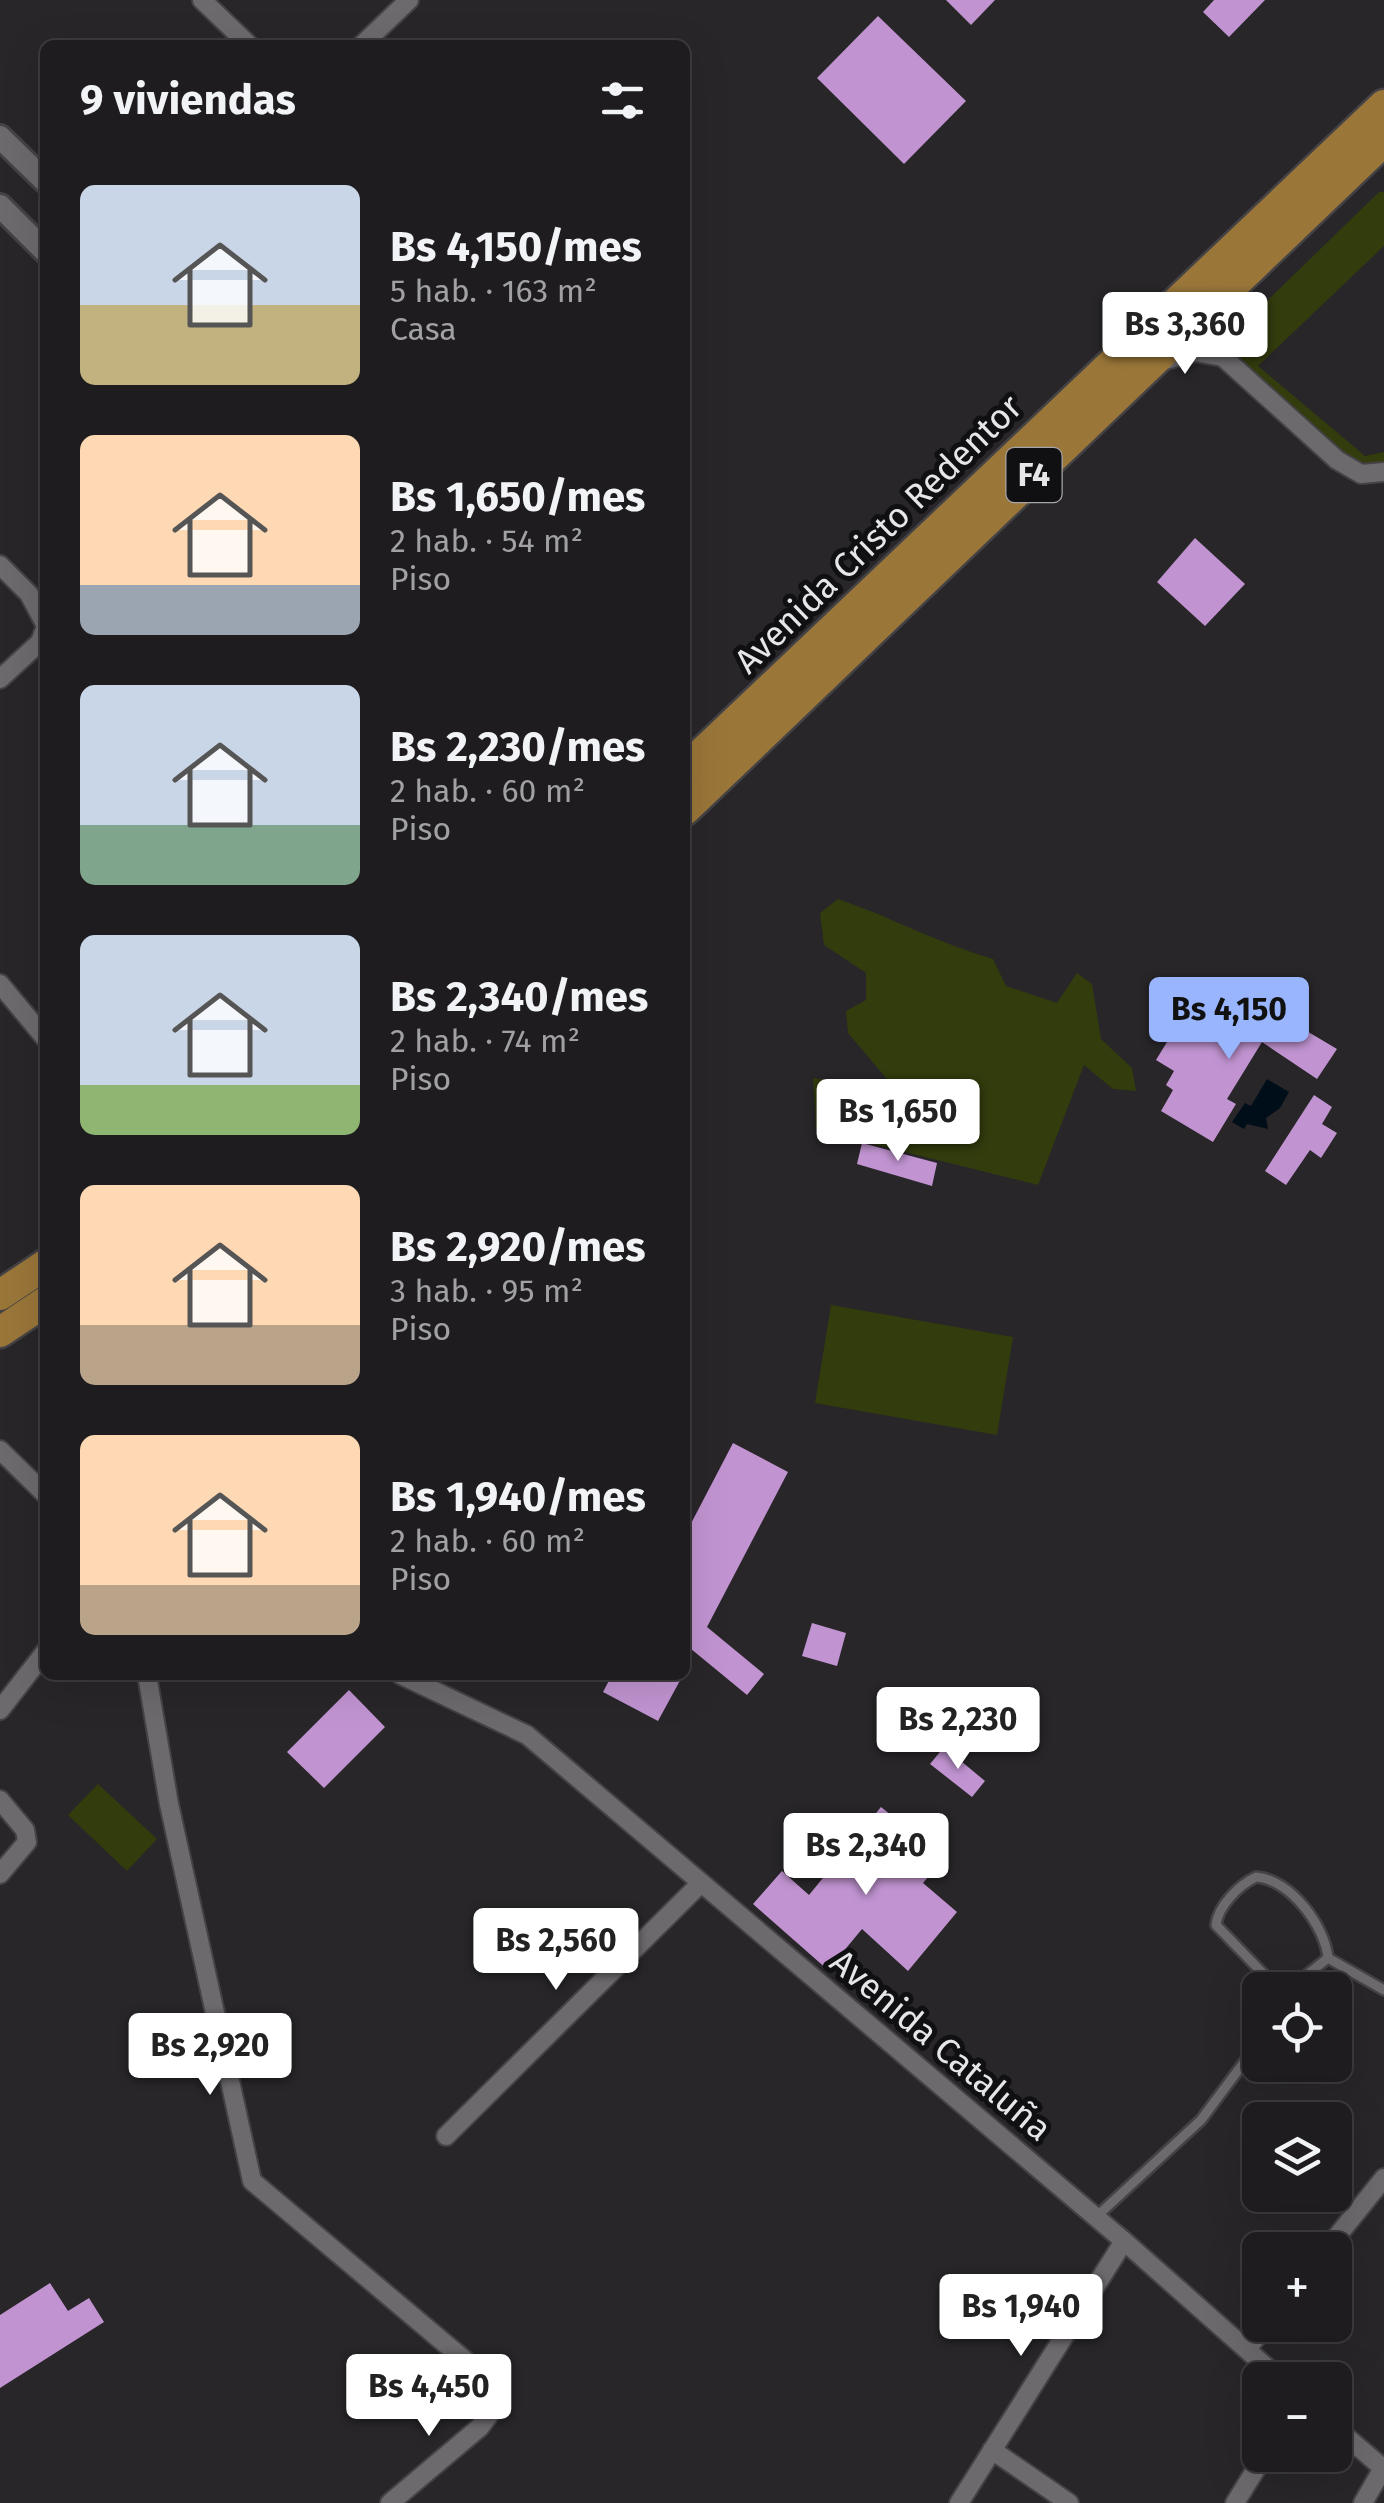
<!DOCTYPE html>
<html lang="es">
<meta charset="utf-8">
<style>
body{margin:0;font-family:"Fira Sans",sans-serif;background:#2b292c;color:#f1f3f6;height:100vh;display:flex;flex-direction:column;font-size:38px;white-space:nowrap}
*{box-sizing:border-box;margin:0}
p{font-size:32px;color:#a1a1a4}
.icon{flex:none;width:55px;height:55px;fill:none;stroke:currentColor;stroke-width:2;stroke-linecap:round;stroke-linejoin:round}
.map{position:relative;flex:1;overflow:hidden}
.sheet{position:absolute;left:40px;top:40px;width:650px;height:1640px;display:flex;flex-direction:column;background:#1e1c1f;border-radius:15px;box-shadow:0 10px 40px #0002,0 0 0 2px #3c3a3d}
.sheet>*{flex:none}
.buttons{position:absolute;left:1242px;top:1972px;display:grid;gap:20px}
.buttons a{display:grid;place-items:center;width:110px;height:110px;border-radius:15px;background:#1e1c1f;box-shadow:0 10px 40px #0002,0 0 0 2px #3c3a3d;font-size:50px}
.price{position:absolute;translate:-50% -85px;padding:0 22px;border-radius:10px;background:#fff;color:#222;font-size:32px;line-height:65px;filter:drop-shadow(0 2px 5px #0008)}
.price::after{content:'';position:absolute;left:50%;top:60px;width:30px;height:22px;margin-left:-15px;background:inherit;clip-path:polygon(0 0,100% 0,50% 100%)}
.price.selected{background:#99b5fd;color:#111}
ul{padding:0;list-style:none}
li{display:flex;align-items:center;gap:30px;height:250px;padding:0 40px}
li span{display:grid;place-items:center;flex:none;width:280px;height:200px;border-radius:15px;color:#555}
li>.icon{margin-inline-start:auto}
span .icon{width:120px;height:120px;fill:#fffc;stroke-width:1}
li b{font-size:42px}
h2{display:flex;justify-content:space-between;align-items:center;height:120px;padding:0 40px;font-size:42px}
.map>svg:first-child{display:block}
.green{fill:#323c0d}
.water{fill:#000e1a}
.building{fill:#c194d1}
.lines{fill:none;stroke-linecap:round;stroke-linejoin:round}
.service-casing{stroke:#444245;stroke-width:14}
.minor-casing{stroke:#444245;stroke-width:22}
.tertiary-casing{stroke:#444245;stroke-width:28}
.trunk-casing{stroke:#444245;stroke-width:35}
.service{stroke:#6d6a6e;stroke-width:9}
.minor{stroke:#6d6a6e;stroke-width:18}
.tertiary{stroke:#6d6a6e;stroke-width:22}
.trunk{stroke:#9a7639;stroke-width:30}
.labels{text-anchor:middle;stroke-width:10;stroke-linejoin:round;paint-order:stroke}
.shield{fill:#100f11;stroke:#a6a5a7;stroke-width:2.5}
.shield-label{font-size:32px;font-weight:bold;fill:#e6e5e7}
.street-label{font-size:35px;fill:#e6e5e7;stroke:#100f11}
</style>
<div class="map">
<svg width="1384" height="2503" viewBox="0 0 1384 2503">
<rect width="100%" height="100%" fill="#282629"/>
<g class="green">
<path d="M1379,192H1384V246L1258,366L1365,456L1384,452V465C1324,465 1272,394 1232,356L1230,344L1237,330Z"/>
<path d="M838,899C891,917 940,944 993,959L1006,986L1057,1003L1077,973L1092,984L1101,1039L1132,1068L1136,1091L1113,1089L1084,1065L1038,1185L816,1130L813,1078L843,1083L862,1104L930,1130L848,1033L846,1011L866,1000V973L824,945L820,913Z"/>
<polygon points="831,1305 1013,1337 997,1435 815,1403"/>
<polygon points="98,1784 157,1839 127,1871 68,1815"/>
</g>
<polygon class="water" points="1267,1079 1289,1092 1280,1108 1266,1118 1268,1129 1247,1124 1244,1129 1232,1122 1245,1103 1251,1106"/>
<g class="building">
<polygon points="946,0 995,0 971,25"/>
<polygon points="1214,0 1265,0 1229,37 1203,12"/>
<polygon points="878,16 966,101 904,164 817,78"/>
<polygon points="1195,538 1245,584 1205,626 1157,582"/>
<polygon points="1251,998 1337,1049 1317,1079 1262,1042 1227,1099 1236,1104 1213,1142 1161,1111 1173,1090 1166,1085 1174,1071 1156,1060 1189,1006 1230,1032"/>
<polygon points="1314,1095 1332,1107 1322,1124 1337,1133 1321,1158 1310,1150 1286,1185 1265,1171"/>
<polygon points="862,1143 937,1163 932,1186 857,1164"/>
<polygon points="733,1443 788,1472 707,1627 764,1674 747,1695 685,1644 685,1535"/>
<polygon points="812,1623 846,1633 837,1666 802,1656"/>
<polygon points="612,1675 683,1675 658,1721 603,1692"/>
<polygon points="349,1690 385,1727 324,1788 287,1752"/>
<polygon points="944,1747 985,1781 972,1797 930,1764"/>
<polygon points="881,1807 944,1858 923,1883 957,1912 908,1971 862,1929 828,1970 753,1904 782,1871 809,1895"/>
<polygon points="50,2283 68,2311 89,2298 104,2322 0,2388 0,2315"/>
</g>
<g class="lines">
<g class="service-casing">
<g id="service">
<polyline points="1328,1958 1384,1990"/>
<path d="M1279,1990L1216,1925C1218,1906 1239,1885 1256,1877C1290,1879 1325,1926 1328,1958L1288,1990"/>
<polyline points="1096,2217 1201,2120 1260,2041"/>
</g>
</g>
<g class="minor-casing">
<g id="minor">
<polyline points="202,0 249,45"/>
<polyline points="362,45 409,0"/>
<polyline points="1236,293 1216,341 1223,357 1337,460 1361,474 1384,472"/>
<polyline points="1165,360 1195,352 1223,357"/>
<polyline points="0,565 29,594 45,624"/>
<polyline points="0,679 40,642 45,629"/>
<polyline points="0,984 45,1038"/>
<polyline points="0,1450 45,1494"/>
<polyline points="147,1675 169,1804 252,2181 486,2378 498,2403 480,2427 390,2503"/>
<polyline points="401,1675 527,1735 1124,2241 1281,2380"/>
<polyline points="0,1710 45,1652"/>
<polyline points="0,1800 25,1830 27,1842 0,1874"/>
<polyline points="446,2136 699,1885"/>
<polyline points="1326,2250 1384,2178"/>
<polyline points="1247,2349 1266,2325"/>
<polyline points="1335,2427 1384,2469"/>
<polyline points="992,2450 1069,2503"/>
<polyline points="959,2503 1124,2241"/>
<polyline points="1235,2503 1264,2456"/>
<polyline points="1363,2503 1383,2468"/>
</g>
</g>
<g class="tertiary-casing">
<g id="tertiary">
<polyline points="0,137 45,181"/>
<polyline points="0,206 45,251"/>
</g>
</g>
<g class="trunk-casing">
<g id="trunk">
<polyline points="685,769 1384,105"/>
<polyline points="685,810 1384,141"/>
<polyline points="0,1295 45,1265"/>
<polyline points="0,1332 45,1302"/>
</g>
</g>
<use href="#service" class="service"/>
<use href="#minor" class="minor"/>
<use href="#tertiary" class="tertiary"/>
<use href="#trunk" class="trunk"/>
</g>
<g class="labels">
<rect class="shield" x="1006.5" y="448" width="55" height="54" rx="8"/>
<g class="shield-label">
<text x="1034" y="486">F4</text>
</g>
<g class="street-label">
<text transform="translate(878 534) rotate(-44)" y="12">Avenida Cristo Redentor</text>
<text transform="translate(941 2045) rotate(40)" y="12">Avenida Cataluña</text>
</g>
</g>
</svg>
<div class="buttons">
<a><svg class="icon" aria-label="locate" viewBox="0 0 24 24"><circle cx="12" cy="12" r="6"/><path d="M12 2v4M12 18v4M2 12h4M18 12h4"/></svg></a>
<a><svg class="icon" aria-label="layers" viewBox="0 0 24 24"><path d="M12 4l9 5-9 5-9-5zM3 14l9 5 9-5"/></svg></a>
<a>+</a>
<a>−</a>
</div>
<b class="price" style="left:1185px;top:377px">Bs 3,360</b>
<b class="price selected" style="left:1229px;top:1062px">Bs 4,150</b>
<b class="price" style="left:898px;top:1164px">Bs 1,650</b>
<b class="price" style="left:958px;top:1772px">Bs 2,230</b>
<b class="price" style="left:866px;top:1898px">Bs 2,340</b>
<b class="price" style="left:556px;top:1993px">Bs 2,560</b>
<b class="price" style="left:210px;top:2098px">Bs 2,920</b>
<b class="price" style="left:1021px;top:2359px">Bs 1,940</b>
<b class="price" style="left:429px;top:2439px">Bs 4,450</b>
<section class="sheet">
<h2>9 viviendas<svg class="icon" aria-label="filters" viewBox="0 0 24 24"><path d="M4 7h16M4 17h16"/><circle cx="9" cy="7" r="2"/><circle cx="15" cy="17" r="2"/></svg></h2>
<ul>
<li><span style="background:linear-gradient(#c9d6e8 60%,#c2b280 0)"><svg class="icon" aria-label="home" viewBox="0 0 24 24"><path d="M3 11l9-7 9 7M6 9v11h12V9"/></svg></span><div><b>Bs 4,150/mes</b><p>5 hab. · 163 m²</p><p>Casa</p></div></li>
<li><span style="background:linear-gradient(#ffd9b3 75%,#9aa5b1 0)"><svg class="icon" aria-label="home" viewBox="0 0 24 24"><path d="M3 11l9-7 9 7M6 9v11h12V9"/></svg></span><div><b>Bs 1,650/mes</b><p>2 hab. · 54 m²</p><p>Piso</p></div></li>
<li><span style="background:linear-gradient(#c9d6e8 70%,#7fa58c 0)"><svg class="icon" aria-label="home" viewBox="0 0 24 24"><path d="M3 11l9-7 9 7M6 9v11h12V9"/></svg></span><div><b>Bs 2,230/mes</b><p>2 hab. · 60 m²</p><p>Piso</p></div></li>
<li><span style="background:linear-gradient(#c9d6e8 75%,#8fb573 0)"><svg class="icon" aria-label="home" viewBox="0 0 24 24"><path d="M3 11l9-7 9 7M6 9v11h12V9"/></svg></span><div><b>Bs 2,340/mes</b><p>2 hab. · 74 m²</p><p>Piso</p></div></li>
<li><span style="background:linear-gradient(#ffd9b3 70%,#b9a48a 0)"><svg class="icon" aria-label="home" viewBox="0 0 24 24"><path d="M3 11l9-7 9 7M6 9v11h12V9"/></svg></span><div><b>Bs 2,920/mes</b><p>3 hab. · 95 m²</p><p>Piso</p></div></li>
<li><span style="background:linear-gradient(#ffd9b3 75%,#b9a48a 0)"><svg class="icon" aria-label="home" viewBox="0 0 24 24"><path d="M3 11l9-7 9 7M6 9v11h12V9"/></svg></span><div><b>Bs 1,940/mes</b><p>2 hab. · 60 m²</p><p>Piso</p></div></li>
</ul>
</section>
</div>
